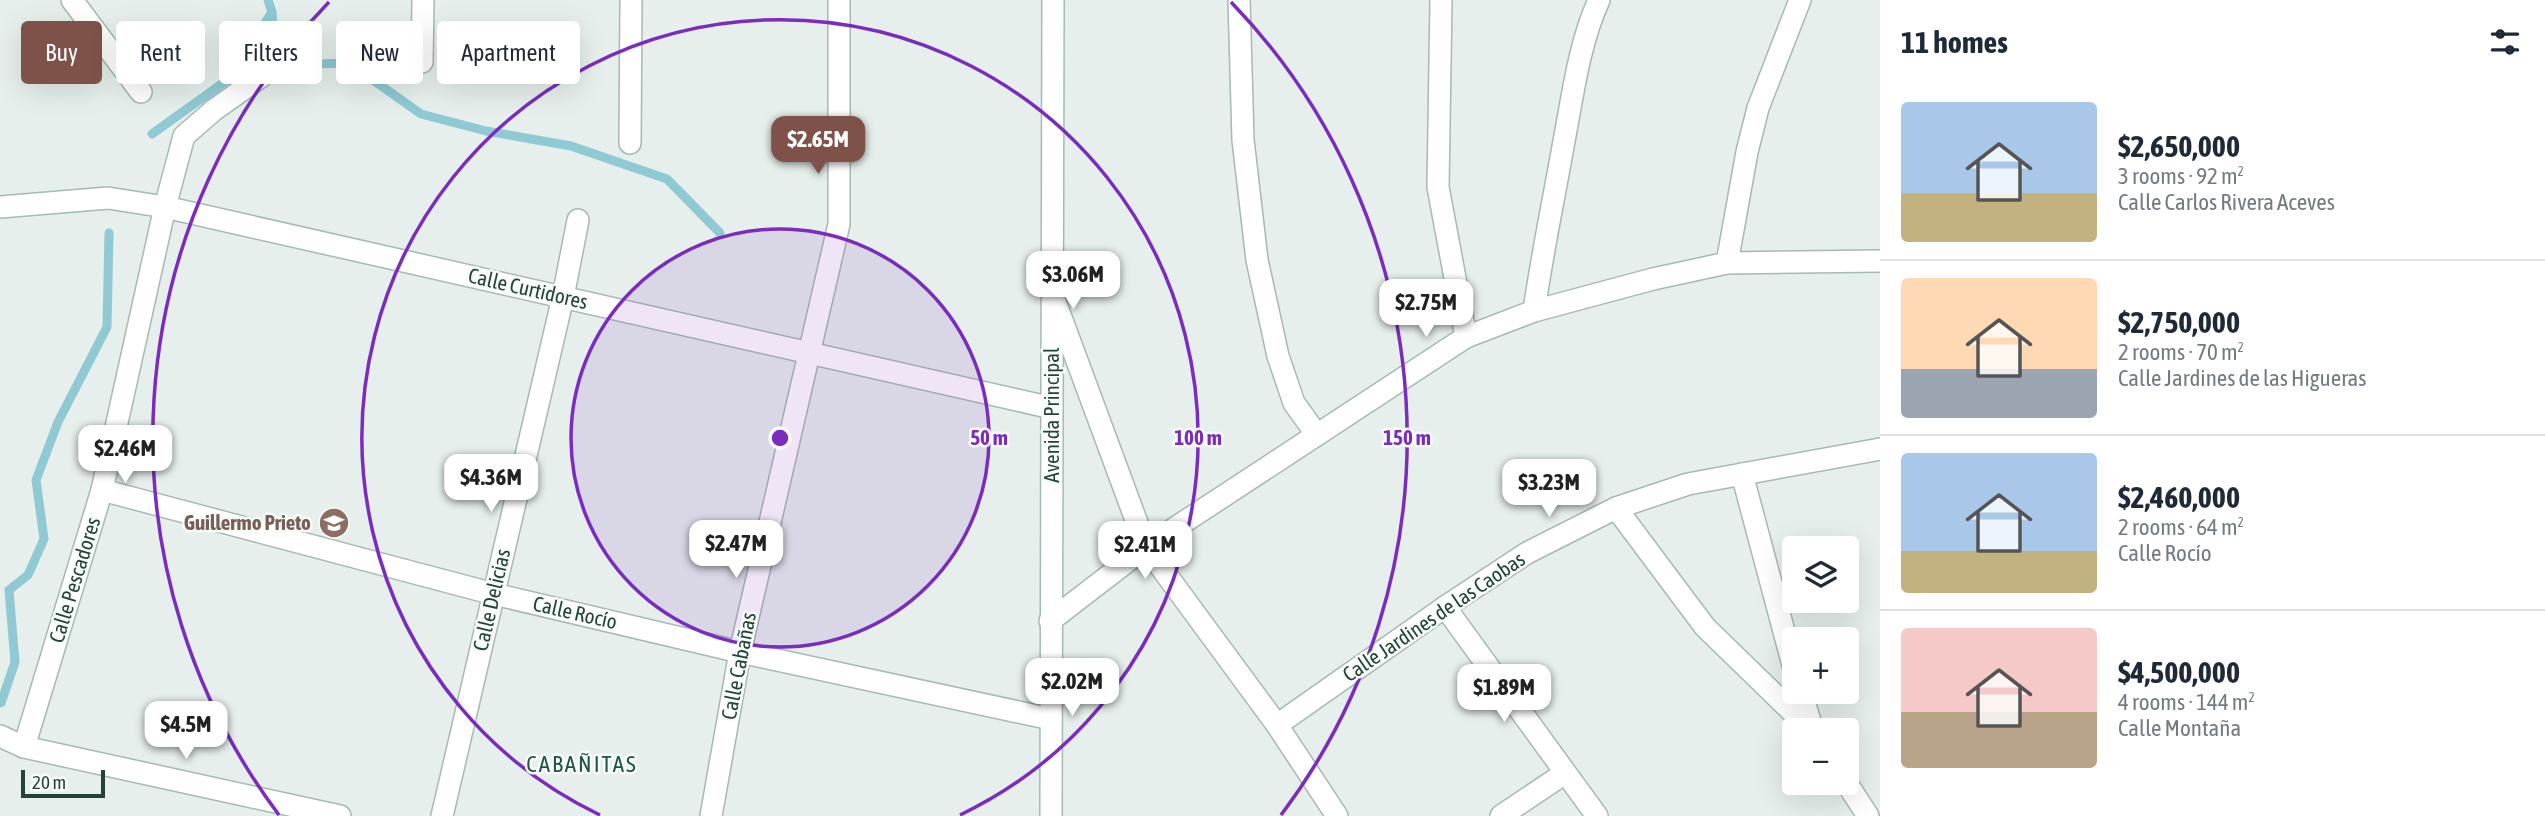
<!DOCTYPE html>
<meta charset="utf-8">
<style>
body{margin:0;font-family:"Asap Condensed",sans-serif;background:#f6f6f7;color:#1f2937;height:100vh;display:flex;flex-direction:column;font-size:26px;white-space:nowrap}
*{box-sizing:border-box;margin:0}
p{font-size:23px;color:#747a83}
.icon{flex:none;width:38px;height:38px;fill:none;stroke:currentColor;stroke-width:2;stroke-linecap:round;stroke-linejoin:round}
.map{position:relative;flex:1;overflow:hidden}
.drawer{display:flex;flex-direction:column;background:#fff;width:665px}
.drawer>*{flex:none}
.hud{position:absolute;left:21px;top:21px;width:665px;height:63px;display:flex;gap:14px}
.fabs{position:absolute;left:1782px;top:536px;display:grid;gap:14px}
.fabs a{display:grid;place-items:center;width:77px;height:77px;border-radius:7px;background:#fff;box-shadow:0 7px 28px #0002;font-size:35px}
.scale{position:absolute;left:21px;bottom:18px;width:84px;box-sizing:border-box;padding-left:7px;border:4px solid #24423a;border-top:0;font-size:19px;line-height:24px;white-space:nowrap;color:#24423a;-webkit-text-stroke:5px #f7fbf9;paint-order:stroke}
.price{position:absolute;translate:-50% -60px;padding:0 16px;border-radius:14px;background:#fff;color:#222;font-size:23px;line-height:46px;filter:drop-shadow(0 2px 4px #0008)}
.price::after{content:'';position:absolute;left:50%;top:42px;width:21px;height:16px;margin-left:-10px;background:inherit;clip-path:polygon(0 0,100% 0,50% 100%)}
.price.on{background:#7f5249;color:#fff}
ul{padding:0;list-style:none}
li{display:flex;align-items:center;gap:21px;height:175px;padding:0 21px}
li+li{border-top:2px solid #e0e1e3}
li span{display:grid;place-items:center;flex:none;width:196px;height:140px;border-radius:7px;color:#555}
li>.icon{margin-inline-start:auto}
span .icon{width:84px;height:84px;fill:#fffc;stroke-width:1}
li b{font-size:30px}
h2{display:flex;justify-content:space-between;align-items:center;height:84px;padding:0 21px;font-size:30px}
.pill{padding:0 24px;border-radius:7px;background:#fff;box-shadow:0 7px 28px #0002;font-size:24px;line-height:63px}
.pill.on{background:#7f5249;color:#fff}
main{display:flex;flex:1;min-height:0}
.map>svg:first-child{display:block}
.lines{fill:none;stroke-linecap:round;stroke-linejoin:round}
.stream{stroke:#8ec9d4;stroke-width:9}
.street-casing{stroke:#a8b8b2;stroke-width:24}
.secondary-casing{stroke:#a4bbb3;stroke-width:24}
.street{stroke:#fff;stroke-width:21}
.secondary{stroke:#fff;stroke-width:21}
.ring{fill:none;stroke:#7b2cbf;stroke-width:3.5}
.labels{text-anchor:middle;stroke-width:5;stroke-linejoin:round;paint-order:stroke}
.street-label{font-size:21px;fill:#24423a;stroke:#f7fbf9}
.education-label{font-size:21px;font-weight:bold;fill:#785e54;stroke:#f7fbf9;text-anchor:end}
.neighbourhood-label{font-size:23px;letter-spacing:2px;fill:#1f5548;stroke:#f7fbf9}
.centre{fill:#7b2cbf;stroke:#f7fbf9;stroke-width:3.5}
.ring-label{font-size:21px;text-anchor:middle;font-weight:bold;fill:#7b2cbf;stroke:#f7fbf9;stroke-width:5;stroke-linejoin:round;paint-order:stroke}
</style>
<main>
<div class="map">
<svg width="1880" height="816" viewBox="0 0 1880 816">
<rect width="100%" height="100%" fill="#e6efeb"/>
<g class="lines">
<g class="stream">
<polyline points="272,12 274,52 278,65 349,63 421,114 486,131 571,146 667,179 720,233"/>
<polyline points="152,134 230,78 272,12 268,0"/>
<polyline points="1,703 15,662 9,590 28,575 44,539 36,480 58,422 107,327 109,233"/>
</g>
<g class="street-casing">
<g id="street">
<polyline points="72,0 141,92"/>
<polyline points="1239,0 1243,140 1257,260 1278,356 1294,403 1317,435"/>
<polyline points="1441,0 1438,187 1466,337"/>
<polyline points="422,62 423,0"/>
<polyline points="630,143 631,0"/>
<polyline points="1727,263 1747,152 1758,108 1800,0"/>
<polyline points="1053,296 1146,547 1277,725 1337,816"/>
<path d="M1534,311C1542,254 1554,198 1564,141C1573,94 1579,44 1599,0"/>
<polyline points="1742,474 1794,669"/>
<polyline points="102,490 494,594 740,652 1051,719"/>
<polyline points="1616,508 1705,627 1811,730"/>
<polyline points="1445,607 1597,816"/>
<polyline points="1050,621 1146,547 1466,337 1534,311 1653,279 1727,263 1880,261"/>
<polyline points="1801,691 1812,728"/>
<polyline points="1277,725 1445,607 1527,553 1616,508 1688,484 1880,449"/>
<polyline points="0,736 24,747 340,816"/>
<polyline points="24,747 102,490 165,207 184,136 214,110 262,76"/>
<polyline points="1846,782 1868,816"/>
<polyline points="442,816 563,297 578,220"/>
<polyline points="711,816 740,652 839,224 839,0"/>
<polyline points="1501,816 1565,773"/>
</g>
</g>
<g class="secondary-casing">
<g id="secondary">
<polyline points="0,207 108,198 165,207 1052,408"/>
<polyline points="1051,816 1053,0"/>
</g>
</g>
<use href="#street" class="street"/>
<use href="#secondary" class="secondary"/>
</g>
<circle cx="780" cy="438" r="209" fill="#7b2cbf" fill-opacity=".12"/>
<g class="ring">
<circle cx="780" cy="438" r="209"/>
<path d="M600 815A418 418 0 1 1 960 815"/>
<path d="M279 815A627 627 0 0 1 329 2M1231 2A627 627 0 0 1 1281 815"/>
</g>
<defs>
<g id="school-disc" transform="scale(1.575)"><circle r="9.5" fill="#8d6e63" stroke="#f7fbf9"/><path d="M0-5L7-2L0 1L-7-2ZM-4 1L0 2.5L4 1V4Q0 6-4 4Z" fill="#fff"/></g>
</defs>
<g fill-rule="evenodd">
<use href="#school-disc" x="334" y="523"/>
</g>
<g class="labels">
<g class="street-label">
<text transform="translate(528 289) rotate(13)" y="7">Calle Curtidores</text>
<text transform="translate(1052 415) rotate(-90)" y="7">Avenida Principal</text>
<text transform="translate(75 580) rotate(-73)" y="7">Calle Pescadores</text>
<text transform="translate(492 600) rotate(-77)" y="7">Calle Delicias</text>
<text transform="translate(575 613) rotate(13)" y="7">Calle Rocío</text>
<text transform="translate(1434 617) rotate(-34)" y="7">Calle Jardines de las Caobas</text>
<text transform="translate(739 666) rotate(-79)" y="7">Calle Cabañas</text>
</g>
<g class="education-label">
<text x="311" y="530">Guillermo Prieto</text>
</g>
<g class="neighbourhood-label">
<text x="582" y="772">CABAÑITAS</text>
</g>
</g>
<circle cx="780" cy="438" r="10" class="centre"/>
<g class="ring-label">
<text x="989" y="445">50 m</text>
<text x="1198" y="445">100 m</text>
<text x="1407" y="445">150 m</text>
</g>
</svg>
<div class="fabs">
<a><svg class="icon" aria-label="layers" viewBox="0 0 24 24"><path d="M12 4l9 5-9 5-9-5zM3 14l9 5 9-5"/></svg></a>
<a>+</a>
<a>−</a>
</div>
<div class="scale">20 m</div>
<b class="price on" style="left:818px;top:176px">$2.65M</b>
<b class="price" style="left:1073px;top:311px">$3.06M</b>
<b class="price" style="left:1426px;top:339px">$2.75M</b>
<b class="price" style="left:125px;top:485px">$2.46M</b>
<b class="price" style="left:491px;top:514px">$4.36M</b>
<b class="price" style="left:1549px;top:519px">$3.23M</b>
<b class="price" style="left:736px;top:580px">$2.47M</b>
<b class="price" style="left:1145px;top:581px">$2.41M</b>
<b class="price" style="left:1072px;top:718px">$2.02M</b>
<b class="price" style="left:1504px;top:724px">$1.89M</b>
<b class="price" style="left:186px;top:761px">$4.5M</b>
<div class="hud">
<a class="pill on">Buy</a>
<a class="pill">Rent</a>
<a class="pill">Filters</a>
<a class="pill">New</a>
<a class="pill">Apartment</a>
</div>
</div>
<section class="drawer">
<h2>11 homes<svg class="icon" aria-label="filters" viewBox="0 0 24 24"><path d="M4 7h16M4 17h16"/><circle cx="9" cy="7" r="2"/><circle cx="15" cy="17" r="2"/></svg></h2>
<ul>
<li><span style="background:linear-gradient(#a9c7e8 65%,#c2b280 0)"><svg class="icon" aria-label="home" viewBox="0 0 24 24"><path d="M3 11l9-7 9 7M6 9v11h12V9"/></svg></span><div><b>$2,650,000</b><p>3 rooms · 92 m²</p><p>Calle Carlos Rivera Aceves</p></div></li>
<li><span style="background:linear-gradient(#ffd9b3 65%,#9aa5b1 0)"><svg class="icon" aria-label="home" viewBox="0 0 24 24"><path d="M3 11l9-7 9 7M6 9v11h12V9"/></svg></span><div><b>$2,750,000</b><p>2 rooms · 70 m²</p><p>Calle Jardines de las Higueras</p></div></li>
<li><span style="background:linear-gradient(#a9c7e8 70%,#c2b280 0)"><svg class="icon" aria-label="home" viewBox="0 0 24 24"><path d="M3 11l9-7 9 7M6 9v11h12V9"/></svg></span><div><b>$2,460,000</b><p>2 rooms · 64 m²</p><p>Calle Rocío</p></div></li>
<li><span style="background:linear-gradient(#f6c9c9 60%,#b9a48a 0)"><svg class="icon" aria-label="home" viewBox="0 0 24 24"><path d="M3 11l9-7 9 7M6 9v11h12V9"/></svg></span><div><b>$4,500,000</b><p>4 rooms · 144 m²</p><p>Calle Montaña</p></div></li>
</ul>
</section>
</main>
